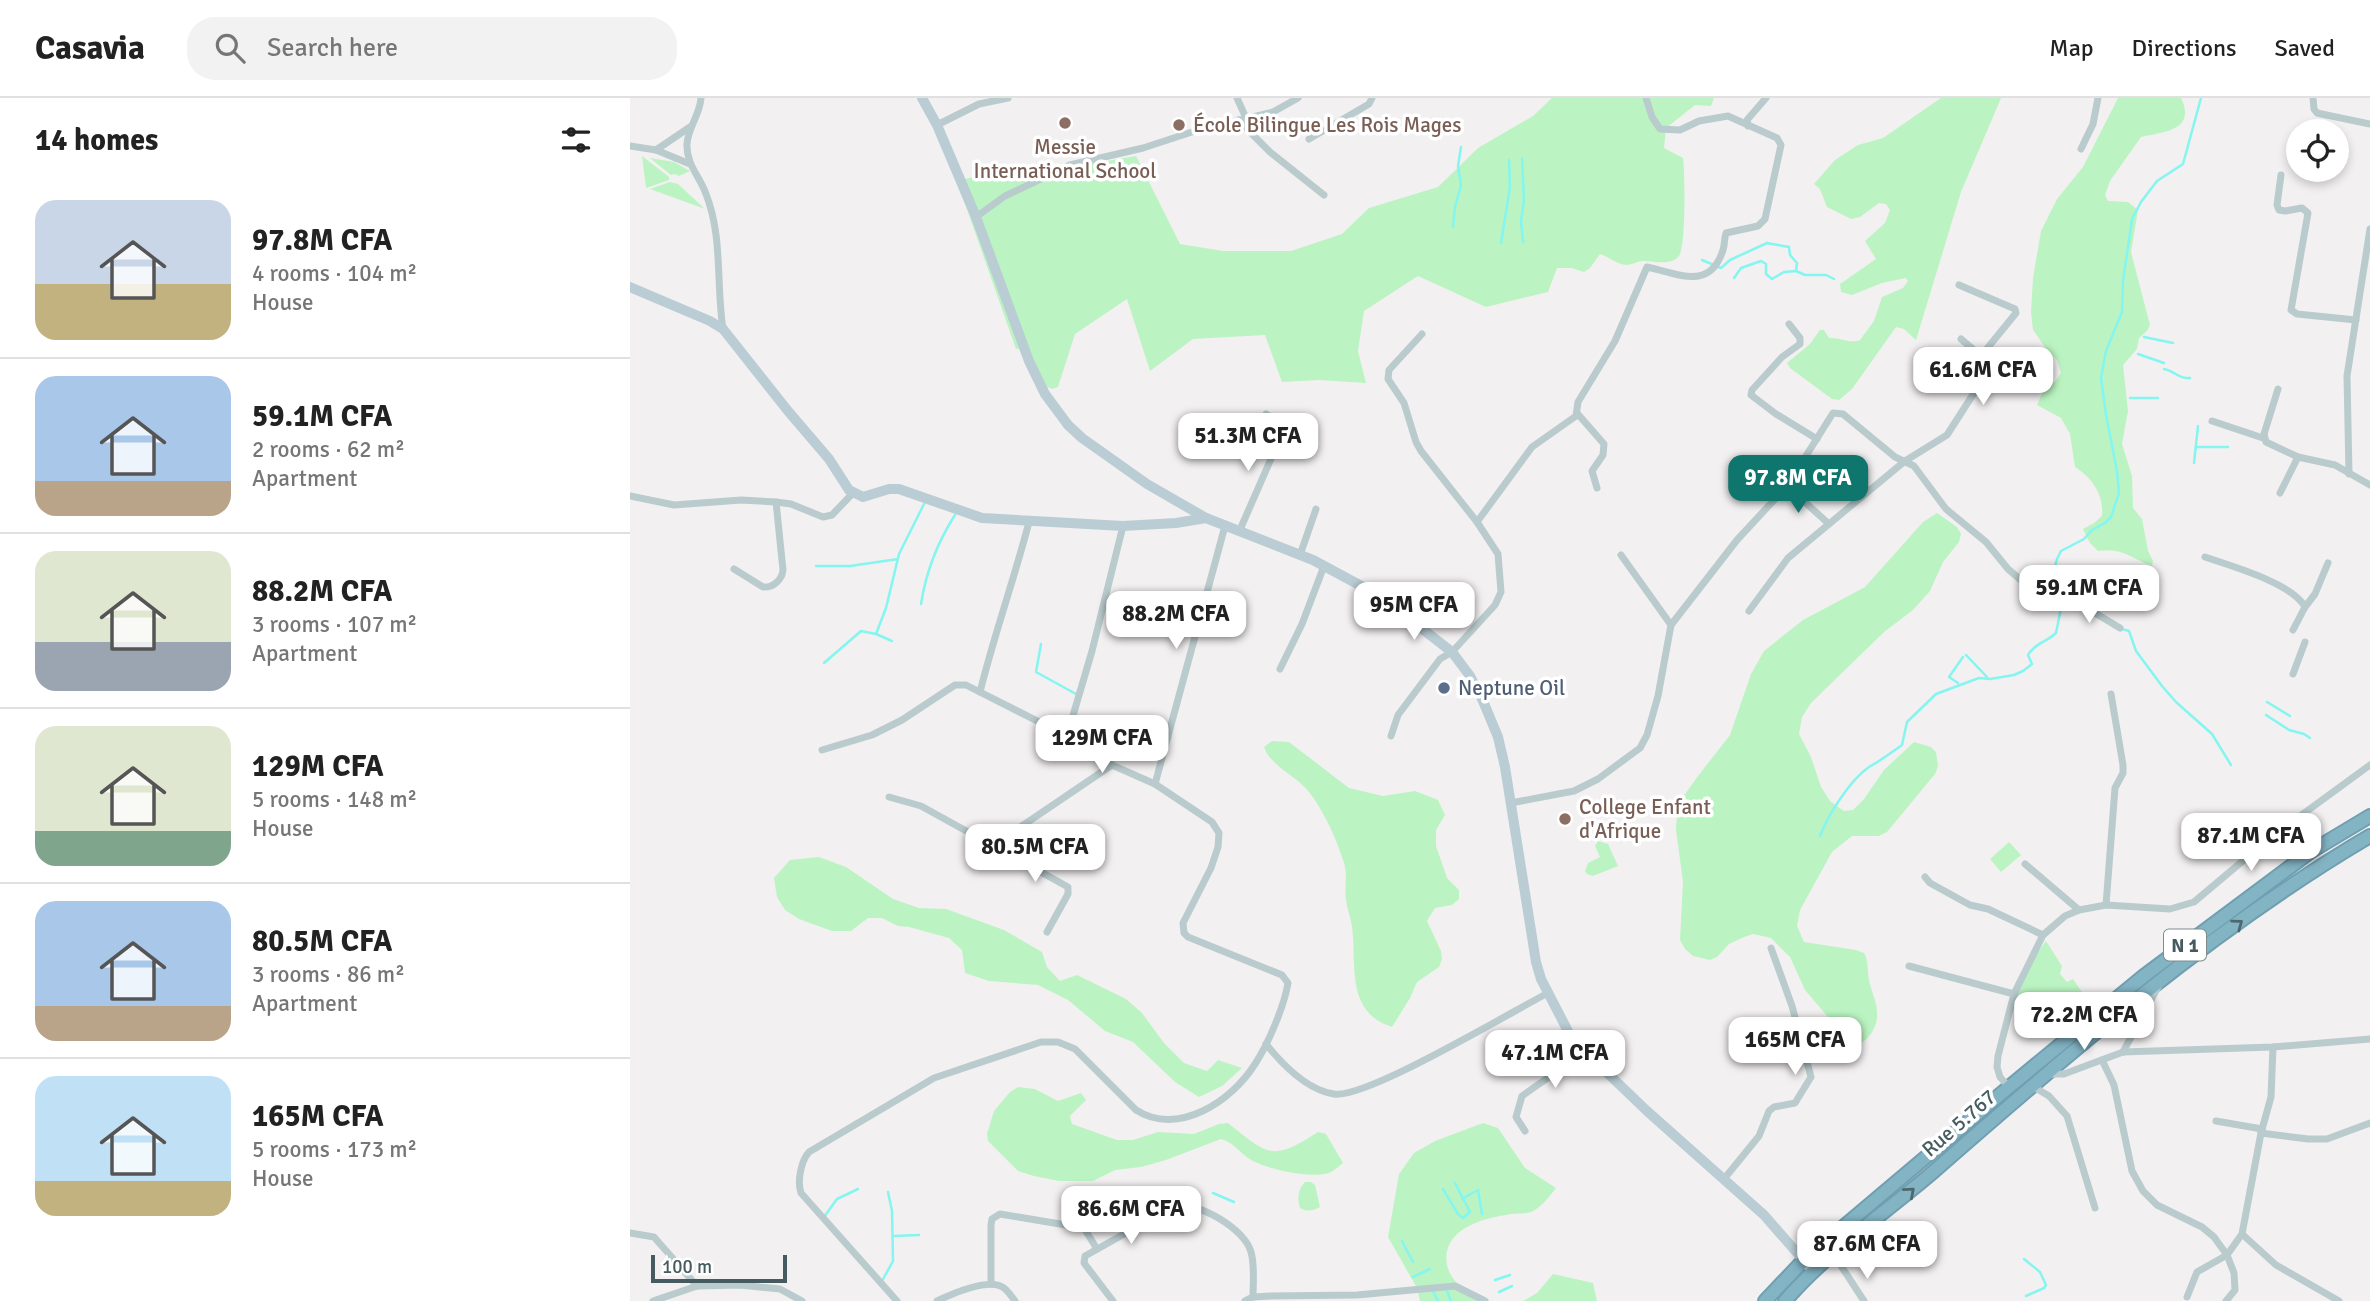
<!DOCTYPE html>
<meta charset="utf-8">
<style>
body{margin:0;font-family:Signika,sans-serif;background:#f2f2f2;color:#222;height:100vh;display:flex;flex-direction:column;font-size:26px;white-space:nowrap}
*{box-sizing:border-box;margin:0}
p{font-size:23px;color:#767676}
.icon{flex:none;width:38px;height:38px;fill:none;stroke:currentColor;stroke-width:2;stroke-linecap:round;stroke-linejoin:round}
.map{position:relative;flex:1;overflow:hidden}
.drawer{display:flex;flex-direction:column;background:#fff;width:630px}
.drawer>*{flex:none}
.tools{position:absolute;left:1656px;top:21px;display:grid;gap:14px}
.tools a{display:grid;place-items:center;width:63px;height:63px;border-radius:50%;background:#fff;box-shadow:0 4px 10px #0003;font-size:35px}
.scale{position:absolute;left:21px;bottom:18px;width:136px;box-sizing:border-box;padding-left:7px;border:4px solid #465b60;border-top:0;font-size:19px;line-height:24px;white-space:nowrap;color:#465b60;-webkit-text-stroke:5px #fff;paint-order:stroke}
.price{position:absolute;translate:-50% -60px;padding:0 16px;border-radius:14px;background:#fff;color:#222;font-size:23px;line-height:46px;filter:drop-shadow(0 2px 4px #0008)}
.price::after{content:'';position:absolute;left:50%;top:42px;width:21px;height:16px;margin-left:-10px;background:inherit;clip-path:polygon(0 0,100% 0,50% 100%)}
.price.on{background:#0f766e;color:#fff}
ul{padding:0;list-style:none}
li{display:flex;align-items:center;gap:21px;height:175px;padding:0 35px}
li+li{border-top:2px solid #e0e0e0}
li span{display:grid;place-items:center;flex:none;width:196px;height:140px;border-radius:21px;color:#555}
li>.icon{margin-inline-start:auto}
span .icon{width:84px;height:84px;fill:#fffc;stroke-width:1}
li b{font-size:30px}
h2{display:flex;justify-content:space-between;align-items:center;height:84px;padding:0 35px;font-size:30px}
header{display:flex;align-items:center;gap:42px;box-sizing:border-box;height:98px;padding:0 35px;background:#fff;border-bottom:2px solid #e0e0e0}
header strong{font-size:33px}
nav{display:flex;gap:38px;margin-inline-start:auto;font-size:24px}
.search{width:490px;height:63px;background:#f2f2f2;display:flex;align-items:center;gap:18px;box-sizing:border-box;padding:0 24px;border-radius:28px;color:#767676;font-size:26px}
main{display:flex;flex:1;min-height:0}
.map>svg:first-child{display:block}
.green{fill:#bbf4c2}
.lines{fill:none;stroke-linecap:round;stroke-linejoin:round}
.stream{stroke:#84f5ef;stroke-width:2.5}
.highway-casing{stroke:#6f9fb0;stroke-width:16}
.street{stroke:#bacbce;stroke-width:7}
.secondary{stroke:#bacdd4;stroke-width:10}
.highway{stroke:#83b4c4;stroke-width:12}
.oneway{stroke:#4f686f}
.education-dot{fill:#8d6e63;stroke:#fff;stroke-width:2.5}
.service-dot{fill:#5c6f8a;stroke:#fff;stroke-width:2.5}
.labels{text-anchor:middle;stroke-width:7;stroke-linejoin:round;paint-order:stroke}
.shield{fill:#fff;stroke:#7e8c90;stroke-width:2}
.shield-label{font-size:19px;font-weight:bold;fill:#465b60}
.education-label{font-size:21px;fill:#785e54;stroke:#fff;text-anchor:start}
.service-label{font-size:21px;fill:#4e5e75;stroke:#fff;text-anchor:start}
.street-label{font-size:21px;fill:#465b60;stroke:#fff}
</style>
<header>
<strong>Casavia</strong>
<div class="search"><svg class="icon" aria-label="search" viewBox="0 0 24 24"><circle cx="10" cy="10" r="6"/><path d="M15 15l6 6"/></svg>Search here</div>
<nav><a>Map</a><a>Directions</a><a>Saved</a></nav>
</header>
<main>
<section class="drawer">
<h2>14 homes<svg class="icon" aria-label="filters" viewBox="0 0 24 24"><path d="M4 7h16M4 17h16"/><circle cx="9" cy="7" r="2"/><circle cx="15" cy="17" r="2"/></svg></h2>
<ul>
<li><span style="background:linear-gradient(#c9d6e8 60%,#c2b280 0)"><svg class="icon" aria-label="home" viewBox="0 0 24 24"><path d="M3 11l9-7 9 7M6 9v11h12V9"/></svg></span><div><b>97.8M CFA</b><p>4 rooms · 104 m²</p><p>House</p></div></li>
<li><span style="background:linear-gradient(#a9c7e8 75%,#b9a48a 0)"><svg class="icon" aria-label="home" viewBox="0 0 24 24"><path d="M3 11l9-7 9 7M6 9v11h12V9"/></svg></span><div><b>59.1M CFA</b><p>2 rooms · 62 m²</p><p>Apartment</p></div></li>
<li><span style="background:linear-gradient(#dfe7d0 65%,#9aa5b1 0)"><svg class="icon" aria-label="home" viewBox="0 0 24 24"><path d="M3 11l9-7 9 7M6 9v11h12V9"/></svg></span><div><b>88.2M CFA</b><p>3 rooms · 107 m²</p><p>Apartment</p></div></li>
<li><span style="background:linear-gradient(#dfe7d0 75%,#7fa58c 0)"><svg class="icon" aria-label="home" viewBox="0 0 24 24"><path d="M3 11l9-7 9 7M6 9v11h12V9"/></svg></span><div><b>129M CFA</b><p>5 rooms · 148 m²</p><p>House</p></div></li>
<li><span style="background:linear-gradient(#a9c7e8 75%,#b9a48a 0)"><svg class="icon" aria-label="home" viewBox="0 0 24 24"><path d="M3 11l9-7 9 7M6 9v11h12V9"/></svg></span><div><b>80.5M CFA</b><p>3 rooms · 86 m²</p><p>Apartment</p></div></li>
<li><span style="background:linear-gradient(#bfe0f5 75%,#c2b280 0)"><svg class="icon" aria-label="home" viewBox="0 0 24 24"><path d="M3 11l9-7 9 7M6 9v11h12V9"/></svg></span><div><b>165M CFA</b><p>5 rooms · 173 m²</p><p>House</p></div></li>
</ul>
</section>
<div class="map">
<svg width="1740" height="1203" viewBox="0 0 1740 1203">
<rect width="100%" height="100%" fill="#f3f0f1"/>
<g class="green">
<path d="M922,0H1084L1081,8L1065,7L1036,30L1034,50L1053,60C1055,74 1056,149 1049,158C1040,169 1023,162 1012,163C1006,164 1001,167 996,167C986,166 979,159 970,156L960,170L954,174L941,170H927L918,194L856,209L788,178L734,213L728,253L736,285L689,282L652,284L635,237L563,241L520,273L497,201L445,236L428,289L422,291L416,288L397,250L386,251L327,83L386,68L414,74L506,58L550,146L593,153H661L712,136L739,110L808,89L848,50L903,18Z"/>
<path d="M1311,0H1371L1331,94L1286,242L1274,231L1266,229L1222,291L1209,302L1202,301L1160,270L1157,265L1180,246L1190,232H1194L1199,240C1211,239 1218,246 1230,242L1244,223L1252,199L1273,190L1278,183L1276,180L1252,185L1222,197L1211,194L1210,186L1246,161L1235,143L1255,125L1260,112L1256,106L1249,105L1230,119L1221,121L1197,109L1190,91L1184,86L1205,62L1228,47L1253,40Z"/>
<path d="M1488,0H1551C1567,33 1532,34 1511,39L1480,83L1475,97L1478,103L1498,104L1508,112L1501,154L1520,227L1517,233L1509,240L1507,251L1493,267L1498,313L1492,346L1502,378L1503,410L1512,421L1518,453L1523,463L1522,468C1503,461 1492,449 1468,453L1460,445L1453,431L1464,425L1472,418C1474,396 1462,380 1445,369L1440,336L1431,320L1407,307L1417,284H1425L1431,275L1427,262L1417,252L1403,232L1401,215L1403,180L1411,133L1427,101L1453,69Z"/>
<polygon points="12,58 39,79 39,82 16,90"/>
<polygon points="20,60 44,64 60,73 49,78 45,76 41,77"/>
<polygon points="40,84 48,86 75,111 20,91"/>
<path d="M1307,415L1327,429L1331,436L1329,444L1313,464L1300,493L1283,512L1254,534L1181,605L1172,619L1169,636L1181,659L1191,689L1200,703L1214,713L1223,712L1234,701L1254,672L1284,644L1301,649L1306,654L1308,668L1305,676L1257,734L1249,738H1222L1202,754L1170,812L1167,828L1174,844L1226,852L1234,855C1239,864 1237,872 1239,882C1241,893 1247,904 1247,914C1249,935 1229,953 1209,951L1204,945L1198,919L1175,892L1160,859L1141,840L1123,836L1114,839L1099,846L1087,859L1080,862L1063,858L1055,851L1050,842L1053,784L1046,732L1047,715L1053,699L1068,678L1100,637L1121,576L1134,553L1173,522L1235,489L1293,424Z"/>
<path d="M642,643L659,644L719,690L753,698L785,693L808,702L815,717L806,732V748L817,780L829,792V801L822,807L805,810L797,823L811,853L812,861L809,869L787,884L780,900L762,929C715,914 727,867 722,829C721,820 717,811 716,802C714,790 718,778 714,765C707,742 694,713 679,694C666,677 641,669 634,649Z"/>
<polygon points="968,743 978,746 988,768 963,778 957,776 955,773 958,765 970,759 965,748"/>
<polygon points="1379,744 1391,757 1371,774 1360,761"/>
<polygon points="189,759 216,769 263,801 289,810 316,811 374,832 412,854 417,869 430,883 447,877 496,901 512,915 534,945 554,965 577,973 588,962 612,970 592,988 569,999 545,984 503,944 475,933 438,902 408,887 359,883 335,875 332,852 319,840 279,829 268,828 252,820 238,820 221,833 202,833 169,821 155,812 147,799 144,780 160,762"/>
<polygon points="1416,843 1432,868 1430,876 1437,884 1443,881 1456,900 1425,928 1392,902 1387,907 1382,904 1385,885"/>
<path d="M388,989L405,991L428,1003L451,995L456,1002L440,1018L442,1026L487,1042H503L528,1034L564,1036L589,1026L598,1025C638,1057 642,1064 688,1034L696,1036L713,1065C709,1068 704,1073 699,1075C680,1081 634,1071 618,1060C608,1053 603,1044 591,1041L536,1062L511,1069L485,1072L463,1083H429L404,1078L388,1073L358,1043L357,1036L364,1013L380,994Z"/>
<path d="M853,1025L868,1030L895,1070L926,1090C919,1099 913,1107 903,1113C895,1117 884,1115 876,1117C849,1121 811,1133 817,1167C819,1180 837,1197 848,1203H790L787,1190L758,1139L769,1076L784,1055L805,1043Z"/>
<path d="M675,1084H681L685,1087L690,1109C683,1113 677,1114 670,1110C667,1100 668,1091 675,1084Z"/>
<polygon points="923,1176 963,1185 967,1203 893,1203 907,1195"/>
</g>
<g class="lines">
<g class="stream">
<polyline points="892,61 894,102 891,123 893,144"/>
<polyline points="823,129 825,109 831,87 828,68 831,49"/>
<polyline points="871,145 880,89 879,62"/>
<polyline points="1072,162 1091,170 1100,162 1137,145 1159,149 1160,157 1167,165 1166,173"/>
<polyline points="1104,180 1111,170 1131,163 1136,166 1136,176 1142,181 1154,174 1166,173 1175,177 1196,177 1204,181"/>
<polyline points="1514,239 1543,245"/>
<polyline points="1508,256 1534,265"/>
<path d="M1534,271C1545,273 1548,281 1560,280"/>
<polyline points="1500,300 1528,300"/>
<polyline points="1566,349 1598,349"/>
<polyline points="1564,365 1568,328"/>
<polyline points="186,468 220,468 268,461"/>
<path d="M291,506C296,474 307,445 325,417"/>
<polyline points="1439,508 1449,509"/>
<polyline points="1492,531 1499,533 1506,553 1532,588 1546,604 1582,636 1601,667"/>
<polyline points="246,536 256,510 269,456 294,406"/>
<polyline points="411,546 406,574 446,596"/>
<polyline points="1336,557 1357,579"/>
<polyline points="194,565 231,533 246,536 262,543"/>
<polyline points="1328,585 1319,579 1333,559"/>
<polyline points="1637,604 1660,618"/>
<polyline points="1636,617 1659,632 1674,636 1680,640"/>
<path d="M1190,738C1198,717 1220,682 1239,669C1250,663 1261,655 1272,647L1277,624L1306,596L1349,580L1360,581L1384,577L1393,573L1402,566L1398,557C1405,545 1417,544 1426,535L1431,510L1424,472L1427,461L1431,453L1454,441L1462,432L1475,425L1481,419L1489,395L1487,373L1476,317L1471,280L1476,253L1492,214L1493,183L1502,121L1511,104L1527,83L1553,66L1571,0"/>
<polyline points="813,1091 828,1116 833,1120 840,1114 825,1085"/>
<polyline points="583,1095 604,1104"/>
<polyline points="832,1101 848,1092 852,1116"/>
<polyline points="194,1119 207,1101 228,1091"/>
<polyline points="263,1138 289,1137"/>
<polyline points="772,1143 783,1164"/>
<polyline points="1394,1161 1410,1174 1416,1187 1414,1190 1396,1198"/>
<polyline points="783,1179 800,1171"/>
<polyline points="865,1182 880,1177"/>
<polyline points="252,1183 263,1163 262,1113 258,1094"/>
<polyline points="816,1190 821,1203"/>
<polyline points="803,1193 808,1203"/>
<polyline points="869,1194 882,1188"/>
</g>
<g class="highway-casing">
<g id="highway">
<polyline points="1135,1203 1174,1162 1379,989 1514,878 1680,754 1740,718"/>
<path d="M1155,1203C1197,1154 1254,1116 1303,1074C1441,953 1582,831 1740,738"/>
</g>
</g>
<g class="street">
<path d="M71,0C70,17 58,29 57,46C56,66 70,79 76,96C93,139 86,186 93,231"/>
<polyline points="607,0 616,20"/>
<polyline points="1683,0 1684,11 1687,15 1740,26"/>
<polyline points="608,22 640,54 694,97"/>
<polyline points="307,27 349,6 378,0"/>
<polyline points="1118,28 1117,22 1136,0"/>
<polyline points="679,41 739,6 742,0"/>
<polyline points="0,48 26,52 60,66"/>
<polyline points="1451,51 1463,26 1468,0"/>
<polyline points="26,52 60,29"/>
<polyline points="1651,77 1647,107 1649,112 1655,113 1672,110 1678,115 1661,212 1667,216 1726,222"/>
<polyline points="346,119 375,98 440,67 513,50 568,32 643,14 668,0"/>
<polyline points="1329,187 1385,211 1386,215 1351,258"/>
<polyline points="1159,226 1170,240 1170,246 1152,259 1122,292 1121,297 1146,316 1187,341"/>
<polyline points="1648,291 1634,336 1636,344 1668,359 1705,367 1740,387"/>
<polyline points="947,315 974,346 973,357 962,373 967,390"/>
<polyline points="1582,323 1633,340"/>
<polyline points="1719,376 1717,278 1740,131"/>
<polyline points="1157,388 1199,426"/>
<polyline points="1650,395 1668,359"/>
<polyline points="0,398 44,407 111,402 146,404 161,406 193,419 202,417 223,395"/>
<path d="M847,424L902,349L946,318L948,304L985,243L1017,169C1049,176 1080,193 1093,152C1095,146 1094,141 1096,135L1128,128L1135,121L1151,47L1147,40L1098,18L1069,23L1050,32L1030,31L1022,19L1016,0"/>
<polyline points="609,434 654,331 651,326 636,316"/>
<polyline points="670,457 686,411"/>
<polyline points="991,457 1041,527"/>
<path d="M1575,459C1601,468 1662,485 1675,509L1663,532"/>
<path d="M104,471L133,489C143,490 152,482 153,472L146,404"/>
<polyline points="1675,509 1685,496 1698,465"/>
<polyline points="1119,513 1158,460 1275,363 1317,337 1360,270 1359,265 1331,241"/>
<polyline points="650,571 672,526 694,468"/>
<polyline points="1663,576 1675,544"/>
<path d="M350,594C364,537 384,482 399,424"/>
<polyline points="437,638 462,553 493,428"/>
<polyline points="761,638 768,617 810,561 822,554 865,507 871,494 868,456 847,424 791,353 786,344 774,305 758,281 759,272 792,236"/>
<path d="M192,652L242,637L272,622L325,587H336L437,638L482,667L525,686L582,724L589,735L588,749L581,770L553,825L554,835L558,839L652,877L658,885C654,909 638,946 625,966C602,1003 548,1039 506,1012L445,951L428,944H411L304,980L179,1054C171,1063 167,1083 171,1095L267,1203"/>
<polyline points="525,686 595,428"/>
<polyline points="259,699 291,708 438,789 438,796 417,834"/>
<polyline points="881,705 944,693 968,681 1010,650 1017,637 1028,598 1041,527 1107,442 1157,388 1203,315 1213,316 1265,359 1284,368 1316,411 1356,444 1378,471 1406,495 1445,503 1490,530"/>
<polyline points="364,747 482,667"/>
<polyline points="1395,766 1449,812"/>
<polyline points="1295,779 1300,785 1340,807 1358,811 1413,837"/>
<polyline points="1476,807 1485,690 1493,675 1493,667 1481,596"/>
<polyline points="1279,868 1384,896"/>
<path d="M636,946C652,966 677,992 704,996C736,1001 881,914 918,895"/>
<polyline points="1493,954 1529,887"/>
<polyline points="1472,962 1484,987 1502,1073 1513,1093 1527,1107 1572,1129 1584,1139 1597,1157 1567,1174 1557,1199"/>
<polyline points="1418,976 1434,976 1493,954 1643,949 1740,941"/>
<polyline points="1402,988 1419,998 1437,1018 1465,1110"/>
<polyline points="1379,989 1370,979 1367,969 1368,958 1384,896 1413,837 1435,818 1449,812 1476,807 1540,811 1564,804 1640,740 1740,667"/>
<polyline points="1586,1023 1632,1031"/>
<polyline points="895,1033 886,1019 892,998 955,954"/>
<polyline points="1631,1035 1641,999 1643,949"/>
<polyline points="1094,1081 1129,1038 1139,1013 1144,1009 1165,1005 1181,979 1162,908 1141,850"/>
<polyline points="0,1135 24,1139 67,1188"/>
<polyline points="1612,1136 1646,1167 1709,1203"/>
<polyline points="1204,1157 1234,1203"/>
<polyline points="361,1186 361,1127 362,1121 370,1116 454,1130 467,1151"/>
<polyline points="23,1203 67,1188 110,1187 150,1191 172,1203"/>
<path d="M307,1203C321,1196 360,1179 374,1190C378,1193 382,1199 385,1203"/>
<path d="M483,1203L454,1165L455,1158L544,1108C568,1103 615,1131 621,1154C625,1168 623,1186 623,1199"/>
<polyline points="615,1203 623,1199 640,1198 727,1197 825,1188 855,1203"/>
<polyline points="1596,1203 1605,1192 1604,1175 1597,1157 1612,1136 1631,1035 1678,1041 1697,1041 1740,1025"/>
</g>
<g class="secondary">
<polyline points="292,0 307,27 346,119 399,263 415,296 438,327 452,340 517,386 576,420 683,462 750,498 822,554 840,578 853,603 868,639 875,669 906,864 911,881 942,941 1017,1013 1134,1117 1183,1173"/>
<polyline points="0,189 80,223 93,231 158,313 199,361 219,392 233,399 259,391 269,391 352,420 493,428 546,425 576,420"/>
</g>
<use href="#highway" class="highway"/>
</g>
<defs><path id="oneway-chevron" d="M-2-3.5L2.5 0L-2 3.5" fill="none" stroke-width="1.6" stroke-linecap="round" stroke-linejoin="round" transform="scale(1.75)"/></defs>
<g class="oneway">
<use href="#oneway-chevron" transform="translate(1608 826) rotate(-36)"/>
<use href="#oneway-chevron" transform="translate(1280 1094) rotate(-41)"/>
</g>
<g class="education-dot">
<circle cx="435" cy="25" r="7"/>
<circle cx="549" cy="27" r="7"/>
<circle cx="935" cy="721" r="7"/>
</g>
<circle class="service-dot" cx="814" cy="590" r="7"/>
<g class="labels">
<rect class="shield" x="1534" y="831.5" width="42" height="31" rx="5"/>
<g class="shield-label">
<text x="1555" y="854">N 1</text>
</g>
<g class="education-label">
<text x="563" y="34">École Bilingue Les Rois Mages</text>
<text x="435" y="56" text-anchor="middle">Messie<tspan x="435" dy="24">International School</tspan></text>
<text x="949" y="716">College Enfant<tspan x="949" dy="24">d'Afrique</tspan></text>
</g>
<g class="service-label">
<text x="828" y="597">Neptune Oil</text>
</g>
<g class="street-label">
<text transform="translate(1329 1025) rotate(-41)" y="7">Rue 5.767</text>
</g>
</g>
</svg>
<div class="tools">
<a><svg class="icon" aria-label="locate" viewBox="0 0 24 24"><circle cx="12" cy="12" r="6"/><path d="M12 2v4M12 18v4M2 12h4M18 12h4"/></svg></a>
</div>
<div class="scale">100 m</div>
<b class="price" style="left:1353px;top:309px">61.6M CFA</b>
<b class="price" style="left:618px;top:375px">51.3M CFA</b>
<b class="price on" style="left:1168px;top:417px">97.8M CFA</b>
<b class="price" style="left:1459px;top:527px">59.1M CFA</b>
<b class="price" style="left:784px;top:544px">95M CFA</b>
<b class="price" style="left:546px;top:553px">88.2M CFA</b>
<b class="price" style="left:472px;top:677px">129M CFA</b>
<b class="price" style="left:1621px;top:775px">87.1M CFA</b>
<b class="price" style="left:405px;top:786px">80.5M CFA</b>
<b class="price" style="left:1454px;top:954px">72.2M CFA</b>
<b class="price" style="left:1165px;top:979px">165M CFA</b>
<b class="price" style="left:925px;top:992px">47.1M CFA</b>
<b class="price" style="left:501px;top:1148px">86.6M CFA</b>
<b class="price" style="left:1237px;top:1183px">87.6M CFA</b>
</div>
</main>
